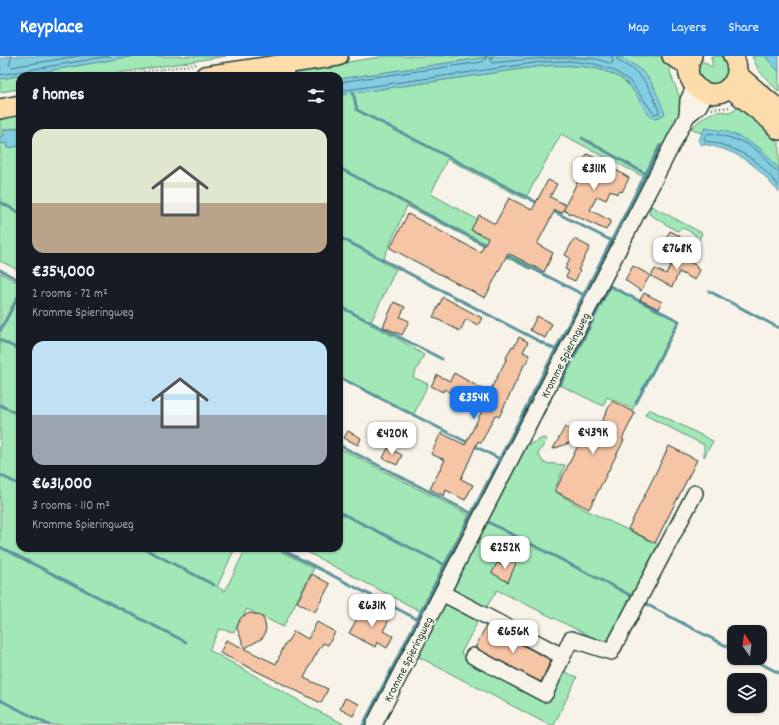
<!DOCTYPE html>
<meta charset="utf-8">
<style>
body{margin:0;font-family:Dekko,sans-serif;background:#242831;color:#f1f3f6;height:100vh;display:flex;flex-direction:column;font-size:15px;white-space:nowrap}
*{box-sizing:border-box;margin:0}
p{font-size:13px;color:#9ea1a6}
.icon{flex:none;width:22px;height:22px;fill:none;stroke:currentColor;stroke-width:2;stroke-linecap:round;stroke-linejoin:round}
.map{position:relative;flex:1;overflow:hidden}
.drawer{position:absolute;left:16px;top:16px;width:327px;height:480px;display:flex;flex-direction:column;background:#171b24;border-radius:12px;box-shadow:0 1px 3px #0004}
.drawer>*{flex:none}
.needle{width:26px;rotate:346deg}
.fabs{position:absolute;left:727px;top:569px;display:grid;gap:8px}
.fabs a{display:grid;place-items:center;width:40px;height:40px;border-radius:8px;background:#171b24;box-shadow:0 1px 3px #0004;font-size:20px}
.price{position:absolute;translate:-50% -34px;padding:0 9px;border-radius:8px;background:#fff;color:#222;font-size:13px;line-height:26px;filter:drop-shadow(0 1px 2px #0008)}
.price::after{content:'';position:absolute;left:50%;top:24px;width:12px;height:9px;margin-left:-6px;background:inherit;clip-path:polygon(0 0,100% 0,50% 100%)}
.price.selected{background:#1a73e8;color:#fff}
ul{padding:0;list-style:none}
li{display:grid;align-content:center;gap:8px;height:212px;padding:0 16px}
li span{display:grid;place-items:center;height:124px;border-radius:12px;color:#555}
li>.icon{margin-inline-start:auto}
span .icon{width:72px;height:72px;fill:#fffc;stroke-width:1}
li b{font-size:17px}
h2{display:flex;justify-content:space-between;align-items:center;height:48px;padding:0 16px;font-size:17px}
header{display:flex;align-items:center;gap:24px;box-sizing:border-box;height:56px;padding:0 20px;background:#1a73e8;color:#fff}
header strong{font-size:19px}
nav{display:flex;gap:22px;margin-inline-start:auto;font-size:14px}
.map>svg:first-child{display:block}
.green{fill:#a1e8b6;stroke:#609275}
.water{fill:#83cde3;stroke:#5b939d}
.lines{fill:none;stroke-linecap:round;stroke-linejoin:round}
.shore{stroke:#47777a;stroke-width:1}
.stream{stroke:#5b939d;stroke-width:3}
.building{fill:#f6c5a6;stroke:#1f3d34}
.minor-casing{stroke:#1f3d34;stroke-width:18}
.major-casing{stroke:#1f3d34;stroke-width:22}
.path{stroke:#1f3d34;stroke-width:2;stroke-dasharray:1 3;stroke-linecap:butt}
.minor{stroke:#f7f3e8;stroke-width:15}
.major{stroke:#fddcac;stroke-width:19}
.labels{text-anchor:middle;stroke-width:3.5;stroke-linejoin:round;paint-order:stroke}
.street-label{font-size:12px;fill:#1f3d34;stroke:#f7f3e8}
</style>
<header>
<strong>Keyplace</strong>
<nav><a>Map</a><a>Layers</a><a>Share</a></nav>
</header>
<div class="map">
<svg width="779" height="669" viewBox="0 0 779 669">
<rect width="100%" height="100%" fill="#f7f3e8"/>
<filter id="ink" filterUnits="userSpaceOnUse"><feTurbulence type="fractalNoise" baseFrequency=".025" numOctaves="2"/><feDisplacementMap in="SourceGraphic" scale="8" xChannelSelector="R" yChannelSelector="G"/><feConvolveMatrix kernelMatrix="1 2 1 2 8 2 1 2 1" color-interpolation-filters="sRGB"/></filter>
<g filter="url(#ink)">
<g class="green">
<polygon points="134,0 226,0 100,20 20,20 20,33 0,36 0,23"/>
<polygon points="386,0 495,0 339,23 339,20 261,20"/>
<path d="M616,0H665L670,4C667,21 679,31 680,46C681,61 672,74 666,87L659,89L644,121L561,78L525,143L447,103L431,138L540,198L531,214L407,150L382,206L396,213L370,268L402,285L424,299L413,321L428,328L413,360L339,322V39L542,10C569,9 606,8 628,28C632,32 635,38 639,42L655,32C644,16 635,7 616,0Z"/>
<path d="M711,0H722C737,13 721,37 705,27C703,25 700,22 698,20V9L701,4L713,12Z"/>
<polygon points="752,0 765,0 779,16 779,36 759,15"/>
<path d="M741,47L779,84V113L760,92L705,72L702,78L691,72C704,61 713,52 730,57L735,54Z"/>
<polygon points="20,56 20,71 3,74 4,80 0,81 0,60"/>
<polygon points="6,87 7,92 20,90 20,215 0,205 0,88"/>
<polygon points="651,150 702,177 697,188 695,186 695,178 683,172 677,175 649,158"/>
<polygon points="0,217 20,228 20,492 235,492 217,531 225,535 246,492 274,492 314,512 283,571 247,553 234,576 219,573 209,594 314,653 346,669 0,669"/>
<polygon points="610,230 679,265 633,353 607,341 603,350 560,329"/>
<polygon points="649,353 713,385 704,401 704,389 645,359"/>
<polygon points="543,382 547,383 538,398 544,407 565,409 554,435 584,453 659,489 606,588 497,534 486,552 451,533 526,390"/>
<polygon points="339,392 469,459 420,555 299,492 339,492"/>
<polygon points="445,545 479,563 461,597 465,600 546,642 560,614 577,621 554,669 549,669 417,600"/>
</g>
<g class="water">
<polygon points="6,0 134,0 0,23 0,3"/>
<path d="M495,0H616C648,12 654,29 665,58L655,63C646,60 642,47 637,40C634,36 631,31 627,27C605,8 569,9 542,10L339,39V23Z"/>
<polygon points="765,0 779,0 779,16"/>
<polygon points="20,72 20,90 7,92 6,87 0,88 0,81 4,80 3,74"/>
<path d="M705,72L725,75L738,80L760,92L779,113V136C770,127 762,116 753,109C739,98 719,90 701,88L698,85Z"/>
</g>
<g class="lines">
<g class="shore">
<polyline points="12,0 9,9 11,11 79,0"/>
<path d="M491,0V5L492,7C527,3 561,0 596,3C601,4 606,6 611,8L613,6L612,0"/>
<polyline points="0,19 110,0"/>
<polyline points="339,26 482,6 485,4 486,0"/>
<path d="M339,35L541,6L570,5L595,8L613,14L630,25L654,58L659,57V55C649,29 644,18 618,5L617,0"/>
<path d="M779,115C771,114 765,101 759,96C746,85 724,79 708,77L704,82L705,85C722,87 740,95 755,105C764,112 771,122 779,130"/>
</g>
<g class="stream">
<polyline points="353,36 357,54 538,147"/>
<polyline points="582,82 646,118"/>
<polyline points="339,112 488,190"/>
<polyline points="0,146 20,157"/>
<polyline points="551,154 612,185"/>
<polyline points="339,181 556,294"/>
<polyline points="504,198 584,239"/>
<polyline points="0,214 20,225"/>
<polyline points="709,235 779,272"/>
<polyline points="339,250 442,303"/>
<polyline points="0,275 20,237"/>
<polyline points="0,284 20,294"/>
<polyline points="339,321 500,403"/>
<polyline points="560,329 610,230 679,265 636,347"/>
<polyline points="0,349 20,359"/>
<polyline points="529,384 550,344"/>
<polyline points="339,389 471,457"/>
<polyline points="0,419 20,429"/>
<polyline points="339,456 445,509"/>
<polyline points="485,467 486,465 632,540"/>
<polyline points="0,491 186,586"/>
<polyline points="143,492 214,529"/>
<polyline points="279,492 417,563"/>
<polyline points="642,546 734,594"/>
<polyline points="750,602 779,617"/>
<polyline points="0,644 49,669"/>
<polyline points="363,669 660,90"/>
</g>
</g>
<g class="building">
<polygon points="587,98 602,105 600,109 615,117 616,114 629,122 622,136 619,135 617,138 610,134 606,144 597,140 590,154 611,165 606,174 563,154 587,107 583,105"/>
<polygon points="548,124 557,128 550,141 566,149 562,157 555,154 537,188 553,197 544,216 508,197 485,242 390,192 408,158 480,196 488,182 471,174 479,159 495,168 509,142 532,154"/>
<polygon points="670,175 680,180 670,200 658,194 662,187 663,188"/>
<polygon points="574,183 590,191 578,214 580,215 575,225 566,221 569,215 565,213 570,202 565,199"/>
<polygon points="676,199 697,210 696,212 700,214 695,224 679,216 672,231 651,220 655,213 666,218"/>
<polygon points="633,210 650,219 641,235 625,224"/>
<polygon points="644,237 662,246 659,253 640,244"/>
<polygon points="443,241 482,262 478,269 466,263 460,275 433,261"/>
<polygon points="394,246 405,251 400,261 409,265 402,279 383,271"/>
<polygon points="537,260 552,268 545,282 530,274"/>
<polygon points="519,281 528,286 523,296 529,299 528,305 525,307 499,361 495,359 481,387 478,385 461,423 473,429 465,444 446,434 444,440 430,433 445,404 431,398 441,377 465,389 483,353 444,333 443,336 431,330 437,319 450,325 454,317 489,337 507,302 506,302 512,290 514,291"/>
<polygon points="612,345 635,357 622,383 624,384 589,453 555,435 582,382 553,393 565,371 583,380 590,367 599,371"/>
<polygon points="348,375 361,382 358,389 344,382"/>
<polygon points="669,390 697,404 655,487 628,473"/>
<polygon points="388,392 402,399 397,409 383,402"/>
<polygon points="508,503 516,507 508,526 492,517 497,507 504,510"/>
<polygon points="312,518 330,528 315,556 297,546"/>
<polygon points="365,549 390,562 383,575 393,580 387,592 377,586 375,591 349,577"/>
<polygon points="250,557 258,559 262,561 264,564 266,572 264,580 261,583 245,592 238,575 237,571 240,563 243,560"/>
<polygon points="317,566 335,576 328,589 323,587 314,602 304,622 328,633 321,647 220,597 226,584 276,608 285,588 286,588 294,575 308,583"/>
<polygon points="486,570 551,604 541,626 475,592"/>
<polygon points="345,642 359,648 353,660 340,653"/>
</g>
<g class="lines">
<g class="minor-casing">
<g id="minor">
<polyline points="285,8 287,20"/>
<polyline points="687,60 688,44 695,30"/>
<polyline points="442,537 562,600"/>
<polyline points="473,600 545,638 571,583 611,596 695,437"/>
<polyline points="374,669 687,60 699,50 706,37"/>
</g>
</g>
<g class="major-casing">
<g id="major">
<polyline points="672,0 688,9"/>
<path d="M692,0C675,33 723,54 736,21C738,14 737,7 733,0"/>
<polyline points="737,18 779,54"/>
<polyline points="205,20 338,0"/>
<polyline points="729,31 770,64 779,74"/>
<polyline points="0,53 20,49"/>
</g>
</g>
<g class="path">
<polyline points="116,20 197,8"/>
<polyline points="712,53 731,51"/>
</g>
<use href="#minor" class="minor"/>
<use href="#major" class="major"/>
</g>
</g>
<g class="labels">
<g class="street-label">
<text transform="translate(565 299) rotate(-63)" y="4">Kromme Spieringweg</text>
<text transform="translate(408 603) rotate(-63)" y="4">Kromme Spieringweg</text>
</g>
</g>
</svg>
<div class="fabs">
<a><svg class="needle" viewBox="-14 -14 28 28"><path d="M0-13l5 13h-10z" fill="#e53935"/><path d="M0 13l5-13h-10z" fill="#9ea1a6"/></svg></a>
<a><svg class="icon" aria-label="layers" viewBox="0 0 24 24"><path d="M12 4l9 5-9 5-9-5zM3 14l9 5 9-5"/></svg></a>
</div>
<b class="price" style="left:594px;top:135px">€311K</b>
<b class="price" style="left:677px;top:215px">€768K</b>
<b class="price selected" style="left:474px;top:364px">€354K</b>
<b class="price" style="left:593px;top:399px">€439K</b>
<b class="price" style="left:392px;top:400px">€420K</b>
<b class="price" style="left:505px;top:514px">€252K</b>
<b class="price" style="left:372px;top:572px">€631K</b>
<b class="price" style="left:513px;top:598px">€656K</b>
<section class="drawer">
<h2>8 homes<svg class="icon" aria-label="filters" viewBox="0 0 24 24"><path d="M4 7h16M4 17h16"/><circle cx="9" cy="7" r="2"/><circle cx="15" cy="17" r="2"/></svg></h2>
<ul>
<li><span style="background:linear-gradient(#dfe7d0 60%,#b9a48a 0)"><svg class="icon" aria-label="home" viewBox="0 0 24 24"><path d="M3 11l9-7 9 7M6 9v11h12V9"/></svg></span><div><b>€354,000</b><p>2 rooms · 72 m²</p><p>Kromme Spieringweg</p></div></li>
<li><span style="background:linear-gradient(#bfe0f5 60%,#9aa5b1 0)"><svg class="icon" aria-label="home" viewBox="0 0 24 24"><path d="M3 11l9-7 9 7M6 9v11h12V9"/></svg></span><div><b>€631,000</b><p>3 rooms · 110 m²</p><p>Kromme Spieringweg</p></div></li>
</ul>
</section>
</div>
